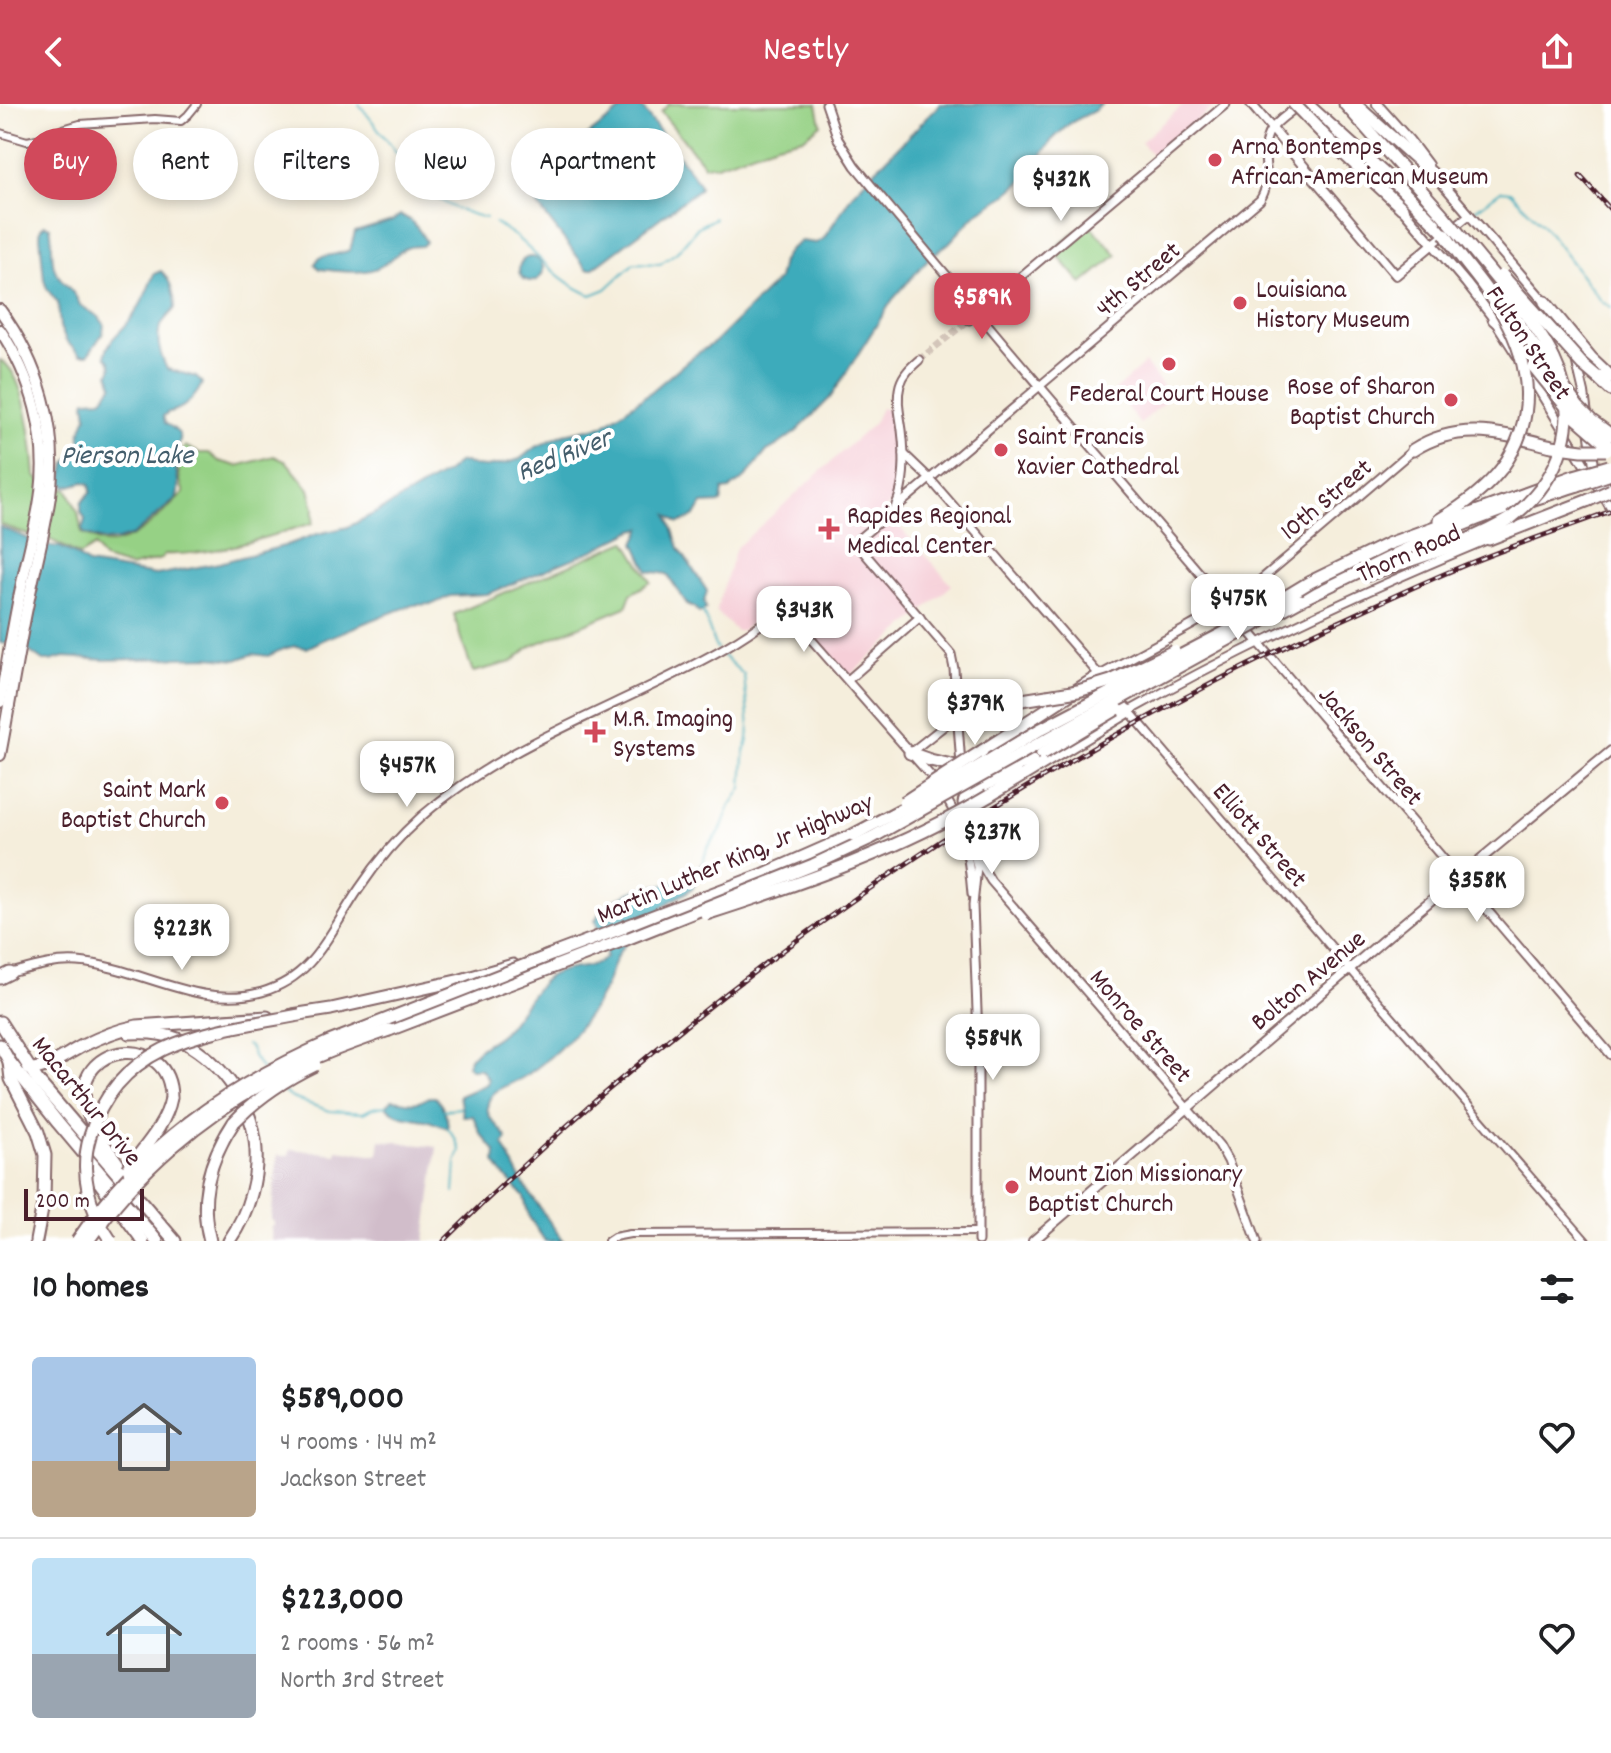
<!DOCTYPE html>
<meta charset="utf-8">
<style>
body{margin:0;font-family:Dekko,sans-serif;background:#f6f6f6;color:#202124;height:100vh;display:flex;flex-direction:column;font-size:30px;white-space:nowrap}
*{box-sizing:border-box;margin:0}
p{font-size:26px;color:#757577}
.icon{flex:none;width:44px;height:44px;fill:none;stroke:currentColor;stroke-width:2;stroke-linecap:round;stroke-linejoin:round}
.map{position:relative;height:1137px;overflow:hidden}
.sheet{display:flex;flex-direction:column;background:#fff;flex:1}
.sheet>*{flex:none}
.banner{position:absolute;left:24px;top:24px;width:800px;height:72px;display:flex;gap:16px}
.scale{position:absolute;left:24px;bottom:20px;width:120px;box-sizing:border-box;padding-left:8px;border:4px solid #4a1f2b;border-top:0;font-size:22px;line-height:28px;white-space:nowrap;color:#4a1f2b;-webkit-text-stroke:6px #fff;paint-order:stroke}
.price{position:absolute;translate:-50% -68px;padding:0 18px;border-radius:16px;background:#fff;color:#222;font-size:26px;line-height:52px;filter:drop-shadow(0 2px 4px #0008)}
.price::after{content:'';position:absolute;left:50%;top:48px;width:24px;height:18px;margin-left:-12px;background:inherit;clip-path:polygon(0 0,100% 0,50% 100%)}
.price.selected{background:#d1495b;color:#fff}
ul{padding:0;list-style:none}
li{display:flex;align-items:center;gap:24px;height:200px;padding:0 32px}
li+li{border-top:2px solid #e0e0e0}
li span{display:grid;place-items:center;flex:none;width:224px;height:160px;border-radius:8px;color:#555}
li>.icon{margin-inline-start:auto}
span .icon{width:96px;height:96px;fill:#fffc;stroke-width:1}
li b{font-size:34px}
h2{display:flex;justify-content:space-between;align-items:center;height:96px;padding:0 32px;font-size:34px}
.chip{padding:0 28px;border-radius:36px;background:#fff;box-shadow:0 4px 12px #0003;font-size:28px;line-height:72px}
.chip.selected{background:#d1495b;color:#fff}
header{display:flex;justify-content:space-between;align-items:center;height:104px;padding:0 32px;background:#d1495b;color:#fff;font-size:36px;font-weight:600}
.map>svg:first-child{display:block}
.built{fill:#f6cfd8}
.industrial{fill:#d1bdca}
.green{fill:#96d185;stroke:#707858;stroke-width:2}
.water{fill:#3dabbb;stroke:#446573;stroke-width:2}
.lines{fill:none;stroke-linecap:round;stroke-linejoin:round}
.stream{stroke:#3dabbb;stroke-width:2}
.secondary-tunnel{stroke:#d3c5b9;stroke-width:7;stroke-dasharray:7 3.5;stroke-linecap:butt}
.tertiary-casing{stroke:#866769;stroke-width:10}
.secondary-casing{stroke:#866769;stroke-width:11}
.primary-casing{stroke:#866769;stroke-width:12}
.trunk-casing{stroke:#866769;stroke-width:14}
.motorway-casing{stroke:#866769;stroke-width:15}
.tertiary{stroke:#fff;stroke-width:6}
.secondary{stroke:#fff;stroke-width:7}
.primary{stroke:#fff;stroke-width:8}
.trunk{stroke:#fff;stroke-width:10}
.motorway{stroke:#fff;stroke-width:11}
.rail-casing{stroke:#4a1f2b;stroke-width:5}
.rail{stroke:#fff;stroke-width:2;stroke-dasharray:6;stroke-linecap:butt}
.motorway-bridge-casing{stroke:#866769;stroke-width:15;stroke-linecap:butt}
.motorway-bridge{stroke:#fff;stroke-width:11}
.poi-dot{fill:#d1495b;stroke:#fff;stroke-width:3}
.labels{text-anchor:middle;stroke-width:8;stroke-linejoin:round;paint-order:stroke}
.poi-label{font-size:26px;fill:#4a1f2b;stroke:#fff;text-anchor:start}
.street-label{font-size:26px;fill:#4a1f2b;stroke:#fff}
.water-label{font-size:28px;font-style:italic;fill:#445e6c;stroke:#fff}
</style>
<header><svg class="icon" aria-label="back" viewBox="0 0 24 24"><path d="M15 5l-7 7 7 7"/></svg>Nestly<svg class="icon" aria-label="share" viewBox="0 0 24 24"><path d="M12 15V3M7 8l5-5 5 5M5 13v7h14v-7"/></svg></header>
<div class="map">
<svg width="1611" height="1137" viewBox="0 0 1611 1137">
<rect width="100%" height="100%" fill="#fff"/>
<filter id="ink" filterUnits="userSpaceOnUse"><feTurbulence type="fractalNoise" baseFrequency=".0125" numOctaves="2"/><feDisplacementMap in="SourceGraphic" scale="16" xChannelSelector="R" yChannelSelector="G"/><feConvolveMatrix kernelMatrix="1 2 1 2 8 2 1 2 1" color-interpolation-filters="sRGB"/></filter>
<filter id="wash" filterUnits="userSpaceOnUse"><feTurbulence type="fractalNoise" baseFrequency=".006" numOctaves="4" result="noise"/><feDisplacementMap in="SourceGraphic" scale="32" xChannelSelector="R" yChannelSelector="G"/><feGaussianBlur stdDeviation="1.8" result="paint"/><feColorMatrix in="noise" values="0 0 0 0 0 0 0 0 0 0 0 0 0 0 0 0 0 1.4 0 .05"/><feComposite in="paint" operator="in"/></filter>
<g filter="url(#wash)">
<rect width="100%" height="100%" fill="#f5eedc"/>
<g class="built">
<polygon points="1184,0 1217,0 1154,53 1141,38"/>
<polygon points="1145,259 1171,292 1140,320 1114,287"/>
<polygon points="881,304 896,308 899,340 899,375 892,398 884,406 952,481 848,573 781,497 741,527 736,527 716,507 736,444 874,319"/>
</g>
<polygon class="industrial" points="380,1036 437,1043 425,1137 272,1137 271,1122 274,1122 274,1117 271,1116 278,1051 289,1052 290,1045 336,1050 337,1046 378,1051"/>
<g class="green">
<polygon points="669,0 817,0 821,20 803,34 777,40 717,61 704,61 661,8"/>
<polygon points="1087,118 1117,151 1082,180 1053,146"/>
<path d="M0,256C26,268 33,344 35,372L49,383L68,386L78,408L82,429C89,432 98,437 105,439C132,443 165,406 184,389C178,374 175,355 185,342L199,349H209L219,357L237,362L274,352L287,358L309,385L314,404L313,419C265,433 216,452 165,450L161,455L130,463L103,455L95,442L80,451L51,436L19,428L0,420Z"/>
<polygon points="626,437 651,478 631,490 626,503 531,542 512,558 473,568 461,535 454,510"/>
</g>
<g class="water">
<polygon points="629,0 639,0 699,79 700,84 592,165 587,165 525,85 525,79"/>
<polygon points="940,0 1102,0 1094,7 1070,19 1052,36 1025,75 1003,93 976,110 949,139 929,154 893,195 830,294 797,327 778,341 767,347 745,374 730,385 723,386 721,399 702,400 695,412 679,419 668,411 679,444 707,487 704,498 706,505 699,509 695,504 687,500 667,470 648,467 635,439 642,424 634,426 596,445 488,490 450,492 433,500 413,501 379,513 325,535 307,544 295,542 283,545 268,552 253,550 236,556 209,553 104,556 64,553 50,557 43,557 23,543 0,539 0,423 44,441 60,443 73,449 88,460 156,471 219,459 284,442 317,430 348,423 383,405 447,368 458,359 465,358 474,362 486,363 507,359 520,355 534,344 564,330 602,322 652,287 692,253 715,238 778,176 782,157 789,146 801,137 816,139 824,134 854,88"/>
<path d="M400,111C412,115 421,128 426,138L422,142C398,142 401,150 383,161C366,172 338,167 319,165L315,160L319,154C330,150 339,151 350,146L355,128L392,117Z"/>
<path d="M45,121L50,123C53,136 51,152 54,163C59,179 75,185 80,201L99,213L104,220L103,229L88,251H80L66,237L60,223L58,199L47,185L44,176L40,132L41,124Z"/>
<circle cx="531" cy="165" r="12"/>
<path d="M161,167C171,176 175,192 175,204C171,210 165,214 162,220C154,233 161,253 167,265L196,273L202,279C198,290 187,302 176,306C163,311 174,304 163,312L165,319C188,332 180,335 173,355C177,366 181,385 176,395L133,431L118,436L106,437L96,434L85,430L82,426L85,415L81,408V399L91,388L90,380L84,378L67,383L62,379L66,359L80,344V330L87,312L85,299L86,296L102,295L113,281L109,269C114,263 111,257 105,252C109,233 120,230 130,216C141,203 148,185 154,170Z"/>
<path d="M703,759C693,794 689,784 664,802C658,807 654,815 649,821C641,828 632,833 625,840C614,852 611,870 604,885C591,911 573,933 551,952C542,960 532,968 522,974C510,981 492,984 488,999C484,1016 501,1022 507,1035L503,1040L522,1078L563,1137H545L529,1113L524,1093L503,1070L495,1058L496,1048L480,1029L473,1012H463L459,992L487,980L488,975L481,965H470L467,961C472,944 492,939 503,928C518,913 536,878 553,870C570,861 592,867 606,853V844L595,817C602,799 628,788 646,783C656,781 668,781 677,777C686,773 695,765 703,759Z"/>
<path d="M429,993H435C443,1002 448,1013 448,1024C441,1022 435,1019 429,1017C414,1013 397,1015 386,1002L392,996C409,997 413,1003 429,993Z"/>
</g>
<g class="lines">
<g class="stream">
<path d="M359,0L424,84C444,101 461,108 486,114"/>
<polyline points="1475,106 1501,87 1510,88 1543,121 1602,198 1611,203"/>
<path d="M495,119C502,124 509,128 516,133C541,154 560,179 591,191L606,185L634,159L660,160L677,148L698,123L715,114"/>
<path d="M702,507C710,519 710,536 717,545"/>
<polyline points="703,759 707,744 720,728 730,702 742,684 744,652 748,635 749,624 744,571 721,550"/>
<polyline points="246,941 251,944 253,952 262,966"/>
<polyline points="280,985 292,994 330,1007 363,1009 373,1004 386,1002"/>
<polyline points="444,1006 460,1004"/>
<polyline points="448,1024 455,1034 460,1047 456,1058 454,1088"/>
</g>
</g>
</g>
<g filter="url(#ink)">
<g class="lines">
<polyline class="secondary-tunnel" points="919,256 969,216"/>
<g class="tertiary-casing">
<g id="tertiary">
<polyline points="0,29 27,37 47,33 63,25 80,20 155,15 181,17 188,11 197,0"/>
<polyline points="1350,865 1586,1137"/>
<polyline points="608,1137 614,1133 630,1130 978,1128"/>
</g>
</g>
<g class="secondary-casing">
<g id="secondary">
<polyline points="826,0 838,35 855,62 1009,246 1611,951"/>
<polyline points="1433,140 1469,111"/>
<polyline points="969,216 1226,0"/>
<polyline points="904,350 930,375 963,413 1101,573"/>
<path d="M896,401C906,378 905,350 902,326C900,311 896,296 900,281C903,270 911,263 919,256"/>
<path d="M1100,571C1150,543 1203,518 1250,485L1413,346"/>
<polyline points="848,576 920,513"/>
<polyline points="1119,595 1350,865"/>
<path d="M1129,607C1245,542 1366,486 1489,435"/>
<polyline points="910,649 958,611"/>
<path d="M961,661L954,565L951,550L855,438L1260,96C1275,74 1257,48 1270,27C1276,17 1290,9 1299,1"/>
<path d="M945,692C965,725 969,753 972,790"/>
<polyline points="964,705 977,763 973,801 978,933 978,1137"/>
<polyline points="979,757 991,777 1219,1041 1228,1057 1257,1137"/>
<path d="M7,870C30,864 54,856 78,858C140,863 199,906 262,888C315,873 330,827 359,785C377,758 397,734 422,712C491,652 577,618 659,578C702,557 746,535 783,503L936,678"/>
</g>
</g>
<g class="primary-casing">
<g id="primary">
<polyline points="1251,0 1396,171 1433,140"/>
<polyline points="1377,0 1409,36 1428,61"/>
<polyline points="1436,72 1547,201"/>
<polyline points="1402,104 1466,179 1494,215 1517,251"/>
<polyline points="1576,255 1584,289 1594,361 1611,390"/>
<polyline points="1525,263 1611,404"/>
<polyline points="1033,1137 1388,832 1611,647"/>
</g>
</g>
<g class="trunk-casing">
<g id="trunk">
<path d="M0,206C39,259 59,326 50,392C45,426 36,460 29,494C18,546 10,599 0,651"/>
<path d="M0,226C32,273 48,332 41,388C37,421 27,452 21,484C13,522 7,560 0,598"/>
</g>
</g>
<g class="motorway-casing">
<g id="motorway">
<polyline points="1307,0 1398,82 1445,130"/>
<polyline points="1345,0 1445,113"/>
<polyline points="1355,0 1437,74"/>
<polyline points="1328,35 1402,104"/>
<polyline points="1545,198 1591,254 1611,273"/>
<polyline points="1494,215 1509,228 1534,263"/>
<polyline points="1596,272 1611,286"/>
<path d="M1413,346C1460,316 1502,330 1552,342"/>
<path d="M1439,416C1463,402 1485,386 1502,364"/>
<polyline points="1489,435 1589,396"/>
<polyline points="1388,440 1574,372"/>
<path d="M1368,471C1416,453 1467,441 1511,414"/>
<path d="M1300,496C1365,465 1429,432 1496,408C1523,398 1550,390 1578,381"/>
<polyline points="958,611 978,603 1047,592"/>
<polyline points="982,647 1100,571"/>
<polyline points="910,649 930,656 965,664"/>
<polyline points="990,666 1004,666 1032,656"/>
<polyline points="989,692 1129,607"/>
<path d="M964,699C964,697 965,695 966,693C970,686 1006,672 1015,666"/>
<polyline points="545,853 762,771 853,731"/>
<polyline points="0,874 10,869"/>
<polyline points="292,911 331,905 461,876 513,861"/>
<polyline points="0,918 38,977 175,1137"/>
<polyline points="389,926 629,834"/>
<path d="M129,929C145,928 163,929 178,935C216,952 250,996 255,1036C260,1071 249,1108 229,1137"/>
<polyline points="0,941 9,957 58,1019 157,1137"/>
<polyline points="9,958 11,975 38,1028 45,1051 44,1095 36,1137"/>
<path d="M29,965C47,966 66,950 82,942C100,933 117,926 137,922L267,913"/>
<path d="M120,1063C106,1042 89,1022 85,997C76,938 171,928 171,994"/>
<polyline points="97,1075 143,1137"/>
<path d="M210,1137C198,1094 210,1054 234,1018"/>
</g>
</g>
<use href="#tertiary" class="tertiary"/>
<use href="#secondary" class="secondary"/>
<use href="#primary" class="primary"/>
<use href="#trunk" class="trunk"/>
<use href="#motorway" class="motorway"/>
<g class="rail-casing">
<g id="rail">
<polyline points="1580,72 1611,106"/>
<path d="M444,1137C701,883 1000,675 1327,523C1382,498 1437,471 1493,450C1532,435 1572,421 1611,407"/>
</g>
</g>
<use href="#rail" class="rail"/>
<g class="motorway-bridge-casing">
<g id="motorway-bridge">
<polyline points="1294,0 1328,35"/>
<path d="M1445,113C1468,140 1490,167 1512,194C1528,213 1544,233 1554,255C1583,315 1561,375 1511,414"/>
<path d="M1445,130C1462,158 1487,182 1503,211C1532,262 1537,316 1502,364"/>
<polyline points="1502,171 1582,260 1596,272"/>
<polyline points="1504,200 1578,303 1592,317 1611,331"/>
<polyline points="1534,263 1573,311 1611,344"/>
<polyline points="1552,342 1582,346 1606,346"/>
<polyline points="1574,372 1609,362"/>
<polyline points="1578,381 1611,370"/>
<polyline points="1589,396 1611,386"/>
<polyline points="1047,592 1078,587 1111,577 1174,547"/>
<polyline points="1042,650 1117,605"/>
<polyline points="904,698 982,647"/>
<polyline points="853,731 953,678 1041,625 1237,522 1310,478 1388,440"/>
<path d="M706,810C803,779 901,745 989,692"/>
<polyline points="629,834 813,761 873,733 1047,635 1300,496"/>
<path d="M234,1018C257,994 286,975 315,961"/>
<path d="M128,1065C144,1043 166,1021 171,994"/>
<path d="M77,1137C142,1041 225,984 329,938L551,851"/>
<path d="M88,1137C136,1067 205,1008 281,970C315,952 352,939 389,926"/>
<path d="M111,1137C89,1106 79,1069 90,1032C119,934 214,927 300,911"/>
</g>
</g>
<use href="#motorway-bridge" class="motorway-bridge"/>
</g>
</g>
<g class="poi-dot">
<circle cx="1215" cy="56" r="8"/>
<circle cx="1240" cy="199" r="8"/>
<circle cx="1169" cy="260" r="8"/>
<circle cx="1451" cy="296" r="8"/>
<circle cx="1001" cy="346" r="8"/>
<path d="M825 413h8v8h8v8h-8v8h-8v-8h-8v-8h8z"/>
<path d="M591 616h8v8h8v8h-8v8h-8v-8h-8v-8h8z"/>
<circle cx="222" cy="699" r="8"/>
<circle cx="1012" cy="1083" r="8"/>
</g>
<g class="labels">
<g class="poi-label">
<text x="1231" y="50">Arna Bontemps<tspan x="1231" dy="30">African-American Museum</tspan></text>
<text x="1256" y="193">Louisiana<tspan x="1256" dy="30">History Museum</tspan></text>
<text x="1435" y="290" text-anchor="end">Rose of Sharon<tspan x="1435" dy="30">Baptist Church</tspan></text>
<text x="1169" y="297" text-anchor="middle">Federal Court House</text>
<text x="1017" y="340">Saint Francis<tspan x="1017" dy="30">Xavier Cathedral</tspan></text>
<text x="847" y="419">Rapides Regional<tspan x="847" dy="30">Medical Center</tspan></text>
<text x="613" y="622">M.R. Imaging<tspan x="613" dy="30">Systems</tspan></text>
<text x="206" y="693" text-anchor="end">Saint Mark<tspan x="206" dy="30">Baptist Church</tspan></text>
<text x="1028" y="1077">Mount Zion Missionary<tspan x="1028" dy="30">Baptist Church</tspan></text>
</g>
<g class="street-label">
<text transform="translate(1137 174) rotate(-40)" y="9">4th Street</text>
<text transform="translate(1530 238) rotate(56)" y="9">Fulton Street</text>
<text transform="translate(1325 394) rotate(-40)" y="9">10th Street</text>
<text transform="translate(1408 448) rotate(-24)" y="9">Thorn Road</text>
<text transform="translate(1372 641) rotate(50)" y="9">Jackson Street</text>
<text transform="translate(1261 730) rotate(49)" y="9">Elliott Street</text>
<text transform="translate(734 753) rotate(-23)" y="9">Martin Luther King, Jr Highway</text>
<text transform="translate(1307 875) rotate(-40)" y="9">Bolton Avenue</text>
<text transform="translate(1142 921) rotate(49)" y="9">Monroe Street</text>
<text transform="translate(88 996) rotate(51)" y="9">Macarthur Drive</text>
</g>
<g class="water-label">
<text x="127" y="359">Pierson Lake</text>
<text transform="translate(563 349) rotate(-22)" y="10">Red River</text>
</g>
</g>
</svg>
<div class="scale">200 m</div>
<b class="price" style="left:1061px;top:119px">$432K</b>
<b class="price selected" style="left:982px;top:237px">$589K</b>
<b class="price" style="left:1238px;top:538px">$475K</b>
<b class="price" style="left:804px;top:550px">$343K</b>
<b class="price" style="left:975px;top:643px">$379K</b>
<b class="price" style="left:407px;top:705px">$457K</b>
<b class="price" style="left:992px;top:772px">$237K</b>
<b class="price" style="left:1477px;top:820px">$358K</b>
<b class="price" style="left:182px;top:868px">$223K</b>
<b class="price" style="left:993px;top:978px">$584K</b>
<div class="banner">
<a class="chip selected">Buy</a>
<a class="chip">Rent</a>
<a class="chip">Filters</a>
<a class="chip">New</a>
<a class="chip">Apartment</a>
</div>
</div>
<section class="sheet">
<h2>10 homes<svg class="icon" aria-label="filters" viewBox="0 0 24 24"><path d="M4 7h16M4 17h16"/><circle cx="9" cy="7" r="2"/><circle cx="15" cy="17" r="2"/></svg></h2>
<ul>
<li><span style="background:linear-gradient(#a9c7e8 65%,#b9a48a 0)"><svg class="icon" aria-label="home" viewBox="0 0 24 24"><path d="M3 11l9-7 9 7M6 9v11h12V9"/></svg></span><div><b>$589,000</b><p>4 rooms · 144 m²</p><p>Jackson Street</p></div><svg class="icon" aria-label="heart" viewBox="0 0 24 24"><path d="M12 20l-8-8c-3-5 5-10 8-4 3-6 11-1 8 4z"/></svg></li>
<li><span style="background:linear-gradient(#bfe0f5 60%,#9aa5b1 0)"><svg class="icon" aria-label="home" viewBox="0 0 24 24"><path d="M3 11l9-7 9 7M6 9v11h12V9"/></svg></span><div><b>$223,000</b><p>2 rooms · 56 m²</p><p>North 3rd Street</p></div><svg class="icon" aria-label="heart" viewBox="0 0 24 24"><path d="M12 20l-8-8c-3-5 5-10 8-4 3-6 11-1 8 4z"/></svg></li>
</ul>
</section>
